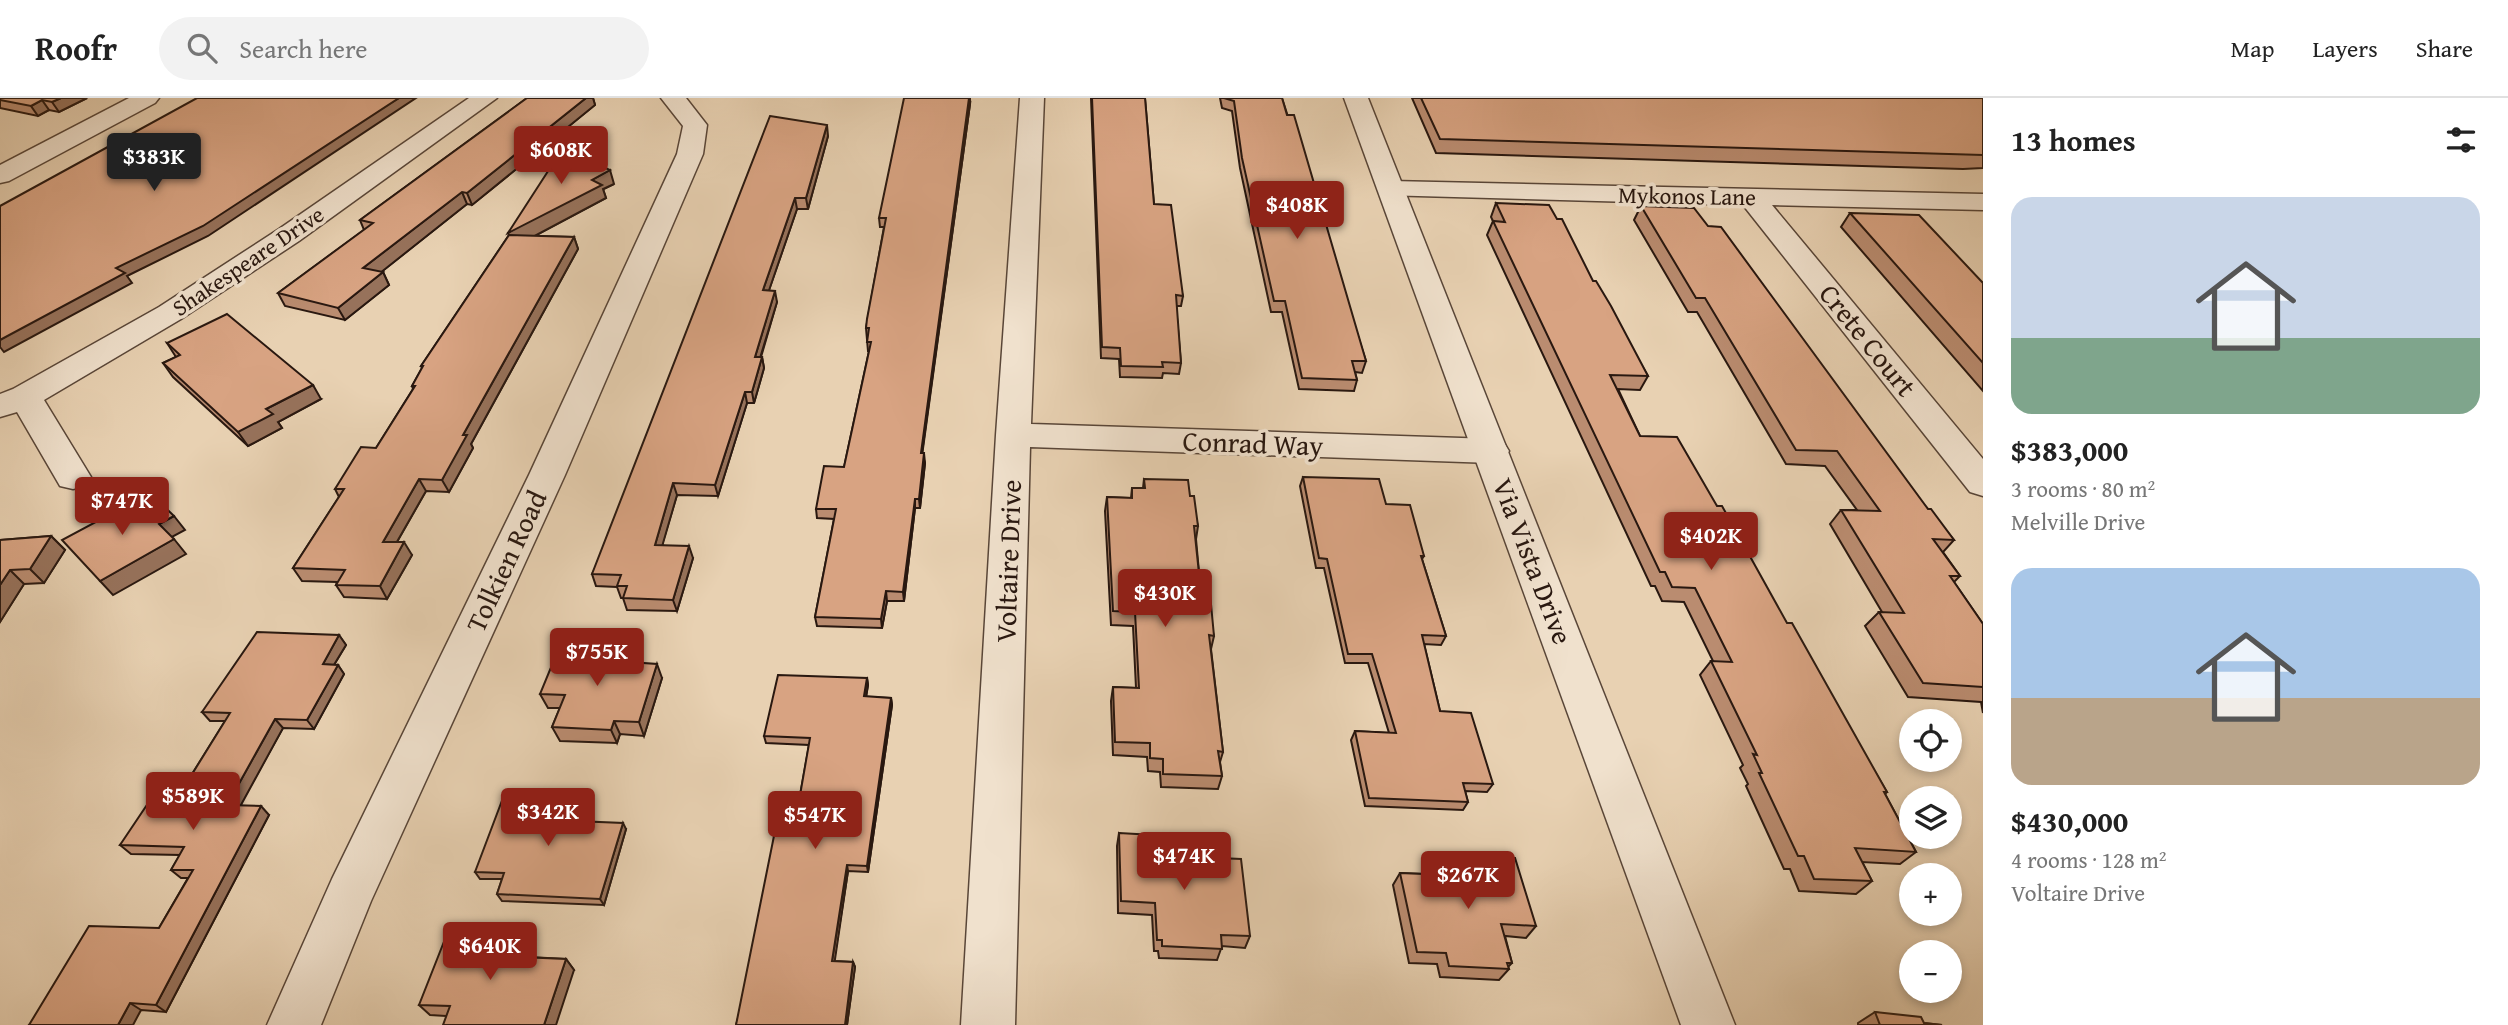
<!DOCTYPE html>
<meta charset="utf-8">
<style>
body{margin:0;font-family:"Gentium Book Plus",serif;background:#f2f2f2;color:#222;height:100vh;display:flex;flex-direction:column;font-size:26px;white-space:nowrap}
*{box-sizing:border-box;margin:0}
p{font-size:23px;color:#767676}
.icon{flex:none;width:38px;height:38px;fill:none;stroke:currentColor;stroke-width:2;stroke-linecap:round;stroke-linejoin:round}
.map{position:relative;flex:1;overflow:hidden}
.side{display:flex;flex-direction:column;background:#fff;width:525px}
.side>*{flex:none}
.fabs{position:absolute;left:1899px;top:611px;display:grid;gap:14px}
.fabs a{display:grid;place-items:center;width:63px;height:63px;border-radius:50%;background:#fff;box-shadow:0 4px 10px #0003;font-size:35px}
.price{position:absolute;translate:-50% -60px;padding:0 16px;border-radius:7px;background:#8f2418;color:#fff;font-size:23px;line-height:46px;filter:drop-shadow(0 2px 4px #0008)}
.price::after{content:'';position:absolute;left:50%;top:42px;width:21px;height:16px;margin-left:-10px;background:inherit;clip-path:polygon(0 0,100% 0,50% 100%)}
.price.selected{background:#222;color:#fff}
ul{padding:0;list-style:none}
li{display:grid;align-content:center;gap:14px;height:371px;padding:0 28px}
li span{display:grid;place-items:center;height:217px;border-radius:21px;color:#555}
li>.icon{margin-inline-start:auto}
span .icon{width:126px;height:126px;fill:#fffc;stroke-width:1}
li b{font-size:30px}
h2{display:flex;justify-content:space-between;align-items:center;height:84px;padding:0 28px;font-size:30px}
header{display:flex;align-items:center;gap:42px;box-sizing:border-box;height:98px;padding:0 35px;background:#fff;border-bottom:2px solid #e0e0e0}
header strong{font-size:33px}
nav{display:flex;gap:38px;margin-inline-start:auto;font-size:24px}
.search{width:490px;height:63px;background:#f2f2f2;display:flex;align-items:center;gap:18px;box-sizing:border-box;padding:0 24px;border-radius:38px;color:#767676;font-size:26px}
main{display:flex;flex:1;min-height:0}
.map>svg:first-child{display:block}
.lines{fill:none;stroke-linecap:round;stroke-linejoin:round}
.minor-casing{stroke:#594638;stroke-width:3}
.tertiary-casing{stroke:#594638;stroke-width:3}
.minor{fill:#f0e1cd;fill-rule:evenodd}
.tertiary{fill:#f0e1cd;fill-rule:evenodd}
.wall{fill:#ba8c70;stroke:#291810;stroke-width:2}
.shaded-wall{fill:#97725b;stroke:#291810;stroke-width:2}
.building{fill:#d8a382;stroke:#291810;stroke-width:2}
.labels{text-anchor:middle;stroke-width:7;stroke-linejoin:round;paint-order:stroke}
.far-street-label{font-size:23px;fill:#291810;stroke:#f0e1cd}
.street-label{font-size:28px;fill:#291810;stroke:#f0e1cd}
</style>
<header>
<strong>Roofr</strong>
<div class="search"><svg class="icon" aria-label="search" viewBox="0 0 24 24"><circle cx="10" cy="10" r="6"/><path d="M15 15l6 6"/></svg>Search here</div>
<nav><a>Map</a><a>Layers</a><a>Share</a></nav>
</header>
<main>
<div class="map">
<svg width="1983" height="927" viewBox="0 0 1983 927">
<rect width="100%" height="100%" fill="#e8d1b2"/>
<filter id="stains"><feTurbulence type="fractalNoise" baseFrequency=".00286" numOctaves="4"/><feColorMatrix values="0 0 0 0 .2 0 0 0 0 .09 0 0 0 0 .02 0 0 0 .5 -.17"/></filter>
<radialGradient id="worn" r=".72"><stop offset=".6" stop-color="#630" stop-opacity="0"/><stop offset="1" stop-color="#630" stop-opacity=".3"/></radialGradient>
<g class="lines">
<g class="minor-casing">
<g id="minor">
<polygon points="129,0 159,0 155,5 9,83 0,85 0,67"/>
<polygon points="469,0 497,0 299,143 181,221 44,302 91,379 86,388 73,391 60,388 17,314 0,319 0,296 13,291 159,209 279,131"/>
<polygon points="661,0 686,0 707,27 703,56 565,377 371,803 321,927 267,927 332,781 529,377 677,56 683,28"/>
<polygon points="1020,0 1044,0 1031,326 1492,341 1504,345 1509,353 1504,361 1492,365 1030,349 1015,927 961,927 996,337"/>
<polygon points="1391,83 1983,96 1983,112 1772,107 1983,361 1983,398 1970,394 1743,107 1382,97 1378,91 1382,85"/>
</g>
</g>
<g class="tertiary-casing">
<polygon id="tertiary" points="1344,0 1368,0 1735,927 1681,927"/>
</g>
<use href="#minor" class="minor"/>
<use href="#tertiary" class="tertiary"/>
</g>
<g class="wall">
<polygon points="0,0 87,0 59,14 49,12 38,18 0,10"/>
<polygon points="527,0 593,0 595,7 472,107 467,106 381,174 383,174 389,187 345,222 285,208 278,195 364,132 360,122"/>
<polygon points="1091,0 1145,0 1154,106 1183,198 1181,208 1176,208 1181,265 1179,276 1163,275 1162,280 1120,279 1119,261 1101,260"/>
<polygon points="1220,0 1282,0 1366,263 1362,275 1355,274 1357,282 1354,293 1299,291 1282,214 1271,214 1240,70 1232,13 1222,10"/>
<polygon points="1412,0 1983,0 1983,70 1963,71 1436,55"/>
<polygon points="970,6 922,355 925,365 920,410 915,410 904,503 887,503 882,530 817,528 815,519 834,421 817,420 816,411 844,369 869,253 868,253 866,230 884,129 880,129 879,120"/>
<polygon points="828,38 808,111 797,111 769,192 777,204 761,259 762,259 764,270 754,305 747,305 718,398 677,397 662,447 693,460 677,513 627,512 623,500 621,500 617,489 596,488 592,476"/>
<polygon points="614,86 603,91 606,100 534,138 574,139 578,151 471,346 473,350 449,394 426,393 397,444 412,457 387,501 344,499 336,487 337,484 302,483 293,470 339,399 335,391 376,350 413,291 412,288 422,270 421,268 509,137"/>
<polygon points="1496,105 1593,183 1648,278 1640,292 1618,291 1640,338 1717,408 1887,694 1885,696 1916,754 1900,766 1862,764 1872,783 1856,796 1799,793 1790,771 1784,771 1746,688 1748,686 1740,670 1743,667 1700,577 1711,563 1713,563 1684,504 1662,503 1655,488 1651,488 1487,137 1493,123 1491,119"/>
<polygon points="1641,108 1928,411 1954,442 1943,454 1960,478 1954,484 1983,526 1983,615 1981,604 1908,599 1865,528 1879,514 1882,514 1830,426 1841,412 1857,412 1825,368 1786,366 1697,214 1688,214 1634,122"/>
<polygon points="1850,115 1983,185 1983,293 1841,129"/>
<polygon points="167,245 321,301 278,324 282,330 248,348 173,279 163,265 176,259"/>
<polygon points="1303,379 1386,406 1424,458 1422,461 1446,538 1441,547 1424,546 1440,613 1493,686 1487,694 1465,693 1468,704 1463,712 1365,708 1351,642 1355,633 1389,635 1368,565 1345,565 1324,470 1316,470 1300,388"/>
<polygon points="1144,381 1190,398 1198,428 1196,441 1200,485 1214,538 1211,551 1223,654 1220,664 1222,678 1218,691 1161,689 1160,674 1148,673 1147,659 1113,657 1111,603 1113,589 1136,590 1133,528 1111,527 1105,413 1107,399 1131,400 1132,390 1143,390"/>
<polygon points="51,438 65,452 44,485 24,486 0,524 0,442"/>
<polygon points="339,537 346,547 334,567 338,567 344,576 314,631 283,630 240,707 269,717 166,914 141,912 29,927 159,830 188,780 181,780 171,772 180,757 131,756 120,747 189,681 225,623 210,623 202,614"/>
<polygon points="606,547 612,561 611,563 662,580 644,638 620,636 617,645 560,643 552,629 560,610 548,610 540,596"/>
<polygon points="867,580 868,587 866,599 891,600 892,607 868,774 848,773 834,863 853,864 855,869 847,927 736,927 799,703 809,647 766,645 764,638"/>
<polygon points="566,701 564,706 585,713 582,723 626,731 604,807 502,803 497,796 502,781 480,781 475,774"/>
<polygon points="1119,735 1173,758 1250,838 1245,850 1222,848 1217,862 1159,860 1158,853 1154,853 1152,817 1118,815 1117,748"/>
<polygon points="1463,756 1536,828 1526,840 1505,838 1512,865 1508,869 1509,871 1499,882 1440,879 1437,866 1409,865 1393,787 1400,775 1457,777 1455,769"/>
<polygon points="505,834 514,845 509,858 566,861 574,872 446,918 430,917 419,907"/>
<polygon points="1875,914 1924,925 1942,927 1858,927 1858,925"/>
</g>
<g class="shaded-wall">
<polygon points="61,0 87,0 59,14 52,4"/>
<polygon points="399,0 416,0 208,138 127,178 132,185 4,254 0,249 0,242 116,170"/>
<polygon points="586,0 593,0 595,7 472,107 467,95"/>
<polygon points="970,0 970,6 921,365 921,355"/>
<polygon points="42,2 49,12 38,18 31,8"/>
<polygon points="827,27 828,38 808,111 806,100"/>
<polygon points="610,72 614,86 603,91 606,100 514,149 508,135 592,82"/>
<polygon points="462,94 467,106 370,183 363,170"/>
<polygon points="795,100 797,111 765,204 763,192"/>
<polygon points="574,139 578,151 471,346 473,350 449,394 442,382 463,337"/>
<polygon points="383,174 389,187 345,222 338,210"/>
<polygon points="775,193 777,204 757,270 755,259"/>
<polygon points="762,259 764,270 754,305 752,294"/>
<polygon points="313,287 321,301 278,324 282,330 248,348 238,334 266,311"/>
<polygon points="745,294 747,305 718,398 715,387"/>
<polygon points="924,355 925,365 920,410 919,401"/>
<polygon points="419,381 426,393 390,456 383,444"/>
<polygon points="673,385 677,397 659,459 655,447"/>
<polygon points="915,401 915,410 904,503 903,494"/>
<polygon points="174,418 185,432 170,440 159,426"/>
<polygon points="51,438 65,452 44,485 30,471"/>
<polygon points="174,441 186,456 113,497 100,483"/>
<polygon points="404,444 412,457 387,501 380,488"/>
<polygon points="689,448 693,460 677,513 673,502"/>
<polygon points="10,472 24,486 0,524 0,487"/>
<polygon points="886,493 887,503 882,530 881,521"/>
<polygon points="339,537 346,547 329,575 323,566"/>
<polygon points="606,547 612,561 607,576 601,562"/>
<polygon points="657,566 662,580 644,638 639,624"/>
<polygon points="338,567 344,576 314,631 307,622"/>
<polygon points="867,580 868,587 865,605 864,598"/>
<polygon points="891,600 892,607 868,774 867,768"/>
<polygon points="275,621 283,630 236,716 227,707"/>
<polygon points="614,623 620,636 617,645 611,632"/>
<polygon points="562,694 566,701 562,713 558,706"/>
<polygon points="581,707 585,713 580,730 576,723"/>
<polygon points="261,708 269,717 166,914 156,907"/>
<polygon points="623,725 626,731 604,807 600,801"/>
<polygon points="847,767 848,773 834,868 832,863"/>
<polygon points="505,834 514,845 505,869 496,858"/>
<polygon points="566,861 574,872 556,927 544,927"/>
<polygon points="853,864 855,869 847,927 845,927"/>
<polygon points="130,905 141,912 133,927 118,927"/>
</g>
<g class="building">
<polygon points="0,0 61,0 52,4 42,2 31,8 0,2"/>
<polygon points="197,0 399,0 203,128 116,170 125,175 0,242 0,108"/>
<polygon points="527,0 586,0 467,95 462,94 363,170 383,174 338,210 278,195 373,125 360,122"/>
<polygon points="904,0 969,0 921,355 924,355 919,401 915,401 903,494 886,493 881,521 815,519 836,411 816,411 824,368 844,369 871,244 867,244 869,230 866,230 867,221 886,120 879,120"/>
<polygon points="1092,0 1145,0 1154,106 1171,107 1183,198 1176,197 1181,265 1162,264 1163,269 1121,268 1120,250 1102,249"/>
<polygon points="1224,0 1282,0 1287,17 1294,17 1366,263 1352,263 1357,282 1302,280 1285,203 1274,203 1242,60 1234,3"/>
<polygon points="1421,0 1983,0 1983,57 1440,41"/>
<polygon points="770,18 827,27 806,100 795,100 763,192 775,193 755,259 762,259 752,294 745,294 715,387 673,385 655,447 689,448 673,502 623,500 627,488 617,488 621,477 592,476"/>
<polygon points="563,50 610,72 592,82 602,87 508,135"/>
<polygon points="1496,105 1549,107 1557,121 1562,121 1593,183 1596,183 1611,208 1648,278 1610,277 1640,338 1677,339 1717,408 1722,408 1787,525 1792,525 1887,694 1884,694 1916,754 1855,750 1872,783 1814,781 1804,758 1798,758 1759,675 1762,675 1753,656 1757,657 1711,563 1732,564 1695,490 1672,489 1665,474 1660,474 1493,123 1505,124"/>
<polygon points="1641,108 1694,110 1708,128 1721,129 1928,411 1931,411 1954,442 1933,441 1960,478 1950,478 1983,526 1983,589 1923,585 1879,514 1904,515 1841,412 1880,413 1837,353 1796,352 1705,200 1696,200"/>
<polygon points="1850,115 1919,117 1983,185 1983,265"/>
<polygon points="509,137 574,139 463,337 467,337 442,382 419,381 383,444 404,444 380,488 336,487 345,472 293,470 344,391 335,391 361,349 376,350 415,288 412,288 423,268 421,268"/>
<polygon points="227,216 313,287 266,311 273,316 238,334 163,265 180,257 167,245"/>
<polygon points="1303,379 1379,381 1386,406 1410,407 1424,458 1421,458 1446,538 1422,537 1440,613 1471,615 1493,686 1463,685 1468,704 1369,700 1355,633 1396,635 1372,556 1348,556 1327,461 1319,460"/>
<polygon points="1144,381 1188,382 1190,398 1194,398 1198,428 1194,428 1200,485 1209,485 1214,538 1209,537 1223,654 1218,653 1222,678 1163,676 1163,661 1150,660 1150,645 1115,644 1113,589 1139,590 1135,514 1113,513 1107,399 1132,400 1132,390 1145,390"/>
<polygon points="150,395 174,418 159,426 174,441 100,483 62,442"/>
<polygon points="51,438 30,471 10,472 0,487 0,442"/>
<polygon points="257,534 339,537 323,566 338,567 307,622 275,621 227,707 261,708 156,907 130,905 118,927 29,927 89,828 159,830 193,772 171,772 184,749 120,747 165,680 189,681 230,615 202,614"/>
<polygon points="561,545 606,547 601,562 657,566 639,624 614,623 611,632 552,629 565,597 540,596"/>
<polygon points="778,577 867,580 864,598 891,600 867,768 847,767 832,863 853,864 845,927 736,927 781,703 799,703 810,640 764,638"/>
<polygon points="506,692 562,694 558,706 581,707 576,723 623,725 600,801 497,796 504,775 475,774"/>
<polygon points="1119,735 1171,738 1173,758 1241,761 1250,838 1221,837 1222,851 1162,848 1162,842 1157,842 1155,805 1121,803"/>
<polygon points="1463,756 1515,760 1536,828 1501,826 1512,865 1507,865 1509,871 1449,868 1446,855 1417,854 1400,775 1469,778"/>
<polygon points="449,831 505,834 496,858 566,861 544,927 443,927 450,908 419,907"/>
<polygon points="1875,914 1921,919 1924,925 1942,927 1880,927"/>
</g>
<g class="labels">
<g class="far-street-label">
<text transform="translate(1687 98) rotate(1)" y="8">Mykonos Lane</text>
<text transform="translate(248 163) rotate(-34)" y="8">Shakespeare Drive</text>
</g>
<g class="street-label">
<text transform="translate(1868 242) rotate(51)" y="10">Crete Court</text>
<text transform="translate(1253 345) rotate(2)" y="10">Conrad Way</text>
<text transform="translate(506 463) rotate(-65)" y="10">Tolkien Road</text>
<text transform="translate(1008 463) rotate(-88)" y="10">Voltaire Drive</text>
<text transform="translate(1533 463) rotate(69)" y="10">Via Vista Drive</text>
</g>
</g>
<rect width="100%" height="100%" filter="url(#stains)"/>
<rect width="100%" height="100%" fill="url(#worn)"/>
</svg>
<div class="fabs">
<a><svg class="icon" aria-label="locate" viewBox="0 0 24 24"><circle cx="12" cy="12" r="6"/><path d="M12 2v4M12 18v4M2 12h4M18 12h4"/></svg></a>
<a><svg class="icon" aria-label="layers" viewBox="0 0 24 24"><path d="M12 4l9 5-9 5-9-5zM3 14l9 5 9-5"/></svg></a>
<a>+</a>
<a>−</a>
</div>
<b class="price" style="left:561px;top:88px">$608K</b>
<b class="price selected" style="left:154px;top:95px">$383K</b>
<b class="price" style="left:1297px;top:143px">$408K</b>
<b class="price" style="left:122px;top:439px">$747K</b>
<b class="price" style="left:1711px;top:474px">$402K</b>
<b class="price" style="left:1165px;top:531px">$430K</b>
<b class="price" style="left:597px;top:590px">$755K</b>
<b class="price" style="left:193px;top:734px">$589K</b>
<b class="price" style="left:548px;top:750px">$342K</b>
<b class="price" style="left:815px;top:753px">$547K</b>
<b class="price" style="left:1184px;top:794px">$474K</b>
<b class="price" style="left:1468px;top:813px">$267K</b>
<b class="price" style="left:490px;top:884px">$640K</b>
</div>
<section class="side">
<h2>13 homes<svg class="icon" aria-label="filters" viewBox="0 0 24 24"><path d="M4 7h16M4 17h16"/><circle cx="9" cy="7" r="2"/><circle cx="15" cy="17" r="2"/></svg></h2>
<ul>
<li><span style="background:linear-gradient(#c9d6e8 65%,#7fa58c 0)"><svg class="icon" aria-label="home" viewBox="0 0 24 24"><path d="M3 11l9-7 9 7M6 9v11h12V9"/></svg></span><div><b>$383,000</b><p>3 rooms · 80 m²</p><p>Melville Drive</p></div></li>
<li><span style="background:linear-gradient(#a9c7e8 60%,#b9a48a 0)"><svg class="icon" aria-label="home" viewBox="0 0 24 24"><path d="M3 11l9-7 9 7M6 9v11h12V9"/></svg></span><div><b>$430,000</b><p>4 rooms · 128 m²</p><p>Voltaire Drive</p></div></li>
</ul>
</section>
</main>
